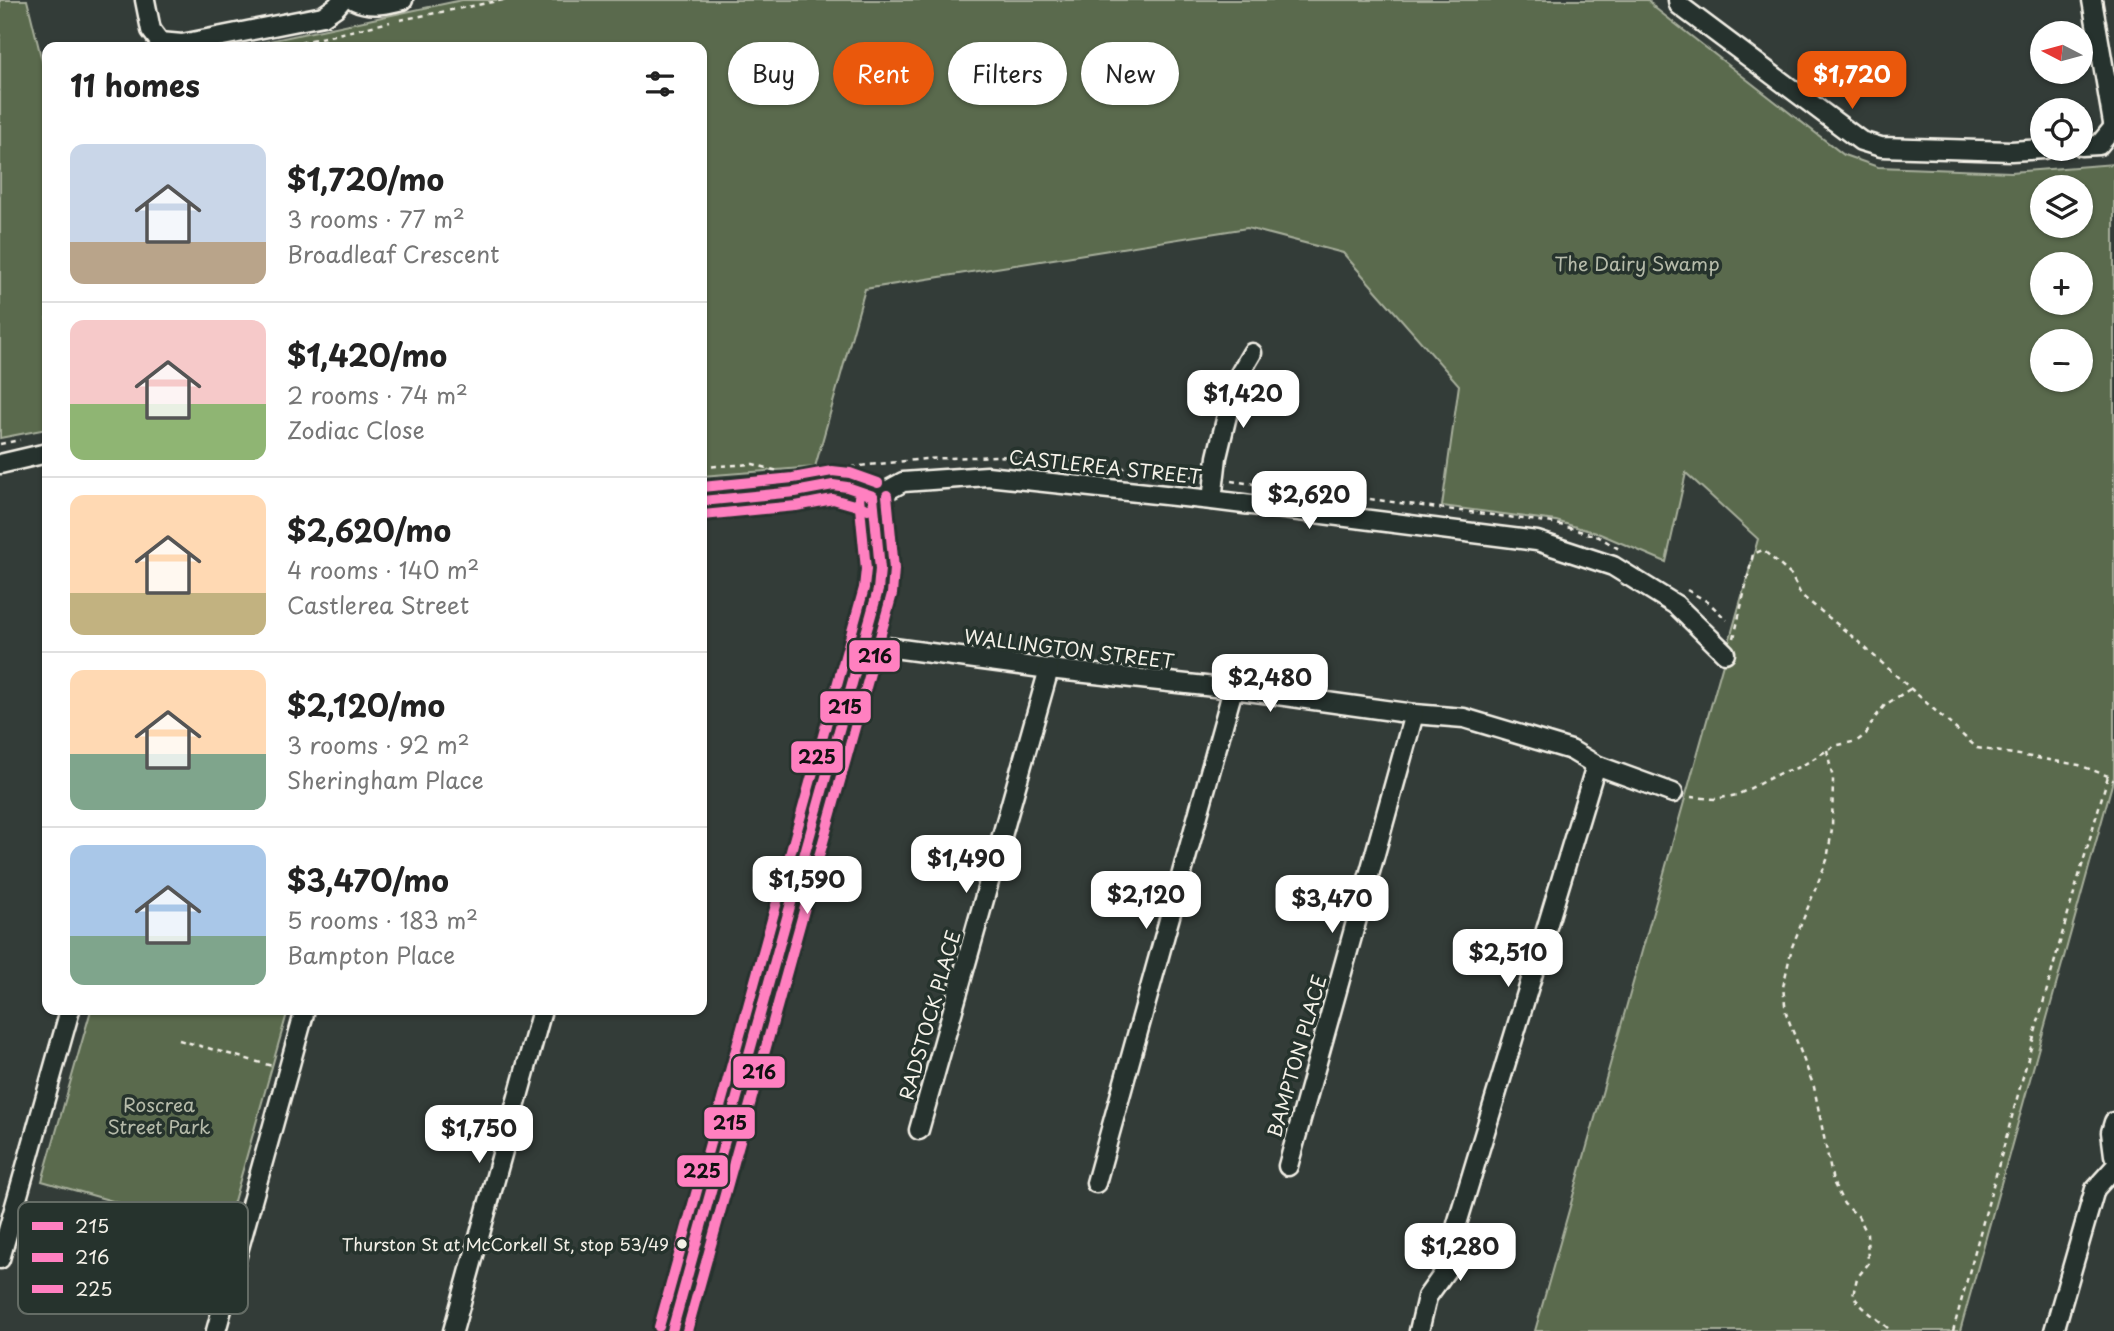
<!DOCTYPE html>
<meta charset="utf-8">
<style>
body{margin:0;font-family:"Playpen Sans",sans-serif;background:#f2f2f2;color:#222;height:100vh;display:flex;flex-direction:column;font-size:26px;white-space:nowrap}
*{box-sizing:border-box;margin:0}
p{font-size:23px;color:#767676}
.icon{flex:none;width:38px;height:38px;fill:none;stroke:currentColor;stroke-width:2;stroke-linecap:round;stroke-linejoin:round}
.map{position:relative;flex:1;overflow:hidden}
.drawer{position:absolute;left:42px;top:42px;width:665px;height:973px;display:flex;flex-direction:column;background:#fff;border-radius:14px;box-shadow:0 2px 5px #0004}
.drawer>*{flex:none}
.guide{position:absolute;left:728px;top:42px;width:665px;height:63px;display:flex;gap:14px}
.needle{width:46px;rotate:276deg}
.fabs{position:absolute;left:2030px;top:21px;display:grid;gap:14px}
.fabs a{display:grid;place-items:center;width:63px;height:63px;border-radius:50%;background:#fff;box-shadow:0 2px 5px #0004;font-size:35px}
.price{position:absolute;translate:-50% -60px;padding:0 16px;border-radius:14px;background:#fff;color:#222;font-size:23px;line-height:46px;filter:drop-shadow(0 2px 4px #0008)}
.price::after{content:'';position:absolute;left:50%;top:42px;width:21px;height:16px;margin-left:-10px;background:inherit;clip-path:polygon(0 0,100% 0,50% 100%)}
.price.active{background:#ea580c;color:#fff}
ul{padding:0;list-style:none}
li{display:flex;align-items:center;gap:21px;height:175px;padding:0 28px}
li+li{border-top:2px solid #e0e0e0}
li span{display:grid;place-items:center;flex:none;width:196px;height:140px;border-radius:14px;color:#555}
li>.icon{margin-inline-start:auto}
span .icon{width:84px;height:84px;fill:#fffc;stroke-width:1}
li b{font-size:30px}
h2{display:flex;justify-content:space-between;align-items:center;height:84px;padding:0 28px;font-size:30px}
.pill{padding:0 24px;border-radius:32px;background:#fff;box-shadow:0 2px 5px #0004;font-size:24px;line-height:63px}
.pill.active{background:#ea580c;color:#fff}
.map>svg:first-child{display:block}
.green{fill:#5a6b4e;stroke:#a7ae9b;stroke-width:2;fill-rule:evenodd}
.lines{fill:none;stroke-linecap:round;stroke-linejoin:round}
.minor-casing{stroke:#f4f1e8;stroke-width:23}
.path{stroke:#f4f1e8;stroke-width:2.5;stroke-dasharray:5 5;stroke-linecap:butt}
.minor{stroke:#26332d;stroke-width:18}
.bus-1-casing{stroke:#26332d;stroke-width:16}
.bus-2-casing{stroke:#26332d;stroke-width:16}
.bus-3-casing{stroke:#26332d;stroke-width:16}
.bus-1{stroke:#ff80c0;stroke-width:10}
.bus-2{stroke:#ff80c0;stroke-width:10}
.bus-3{stroke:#ff80c0;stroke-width:10}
.bus-dot{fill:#f4f1e8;stroke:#26332d;stroke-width:2.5}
.labels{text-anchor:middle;stroke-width:7;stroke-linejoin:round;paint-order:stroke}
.bus-label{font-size:17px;fill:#f4f1e8;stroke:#26332d;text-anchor:end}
.park-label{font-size:19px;fill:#b6bbaa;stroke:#26332d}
.street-label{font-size:19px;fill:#f4f1e8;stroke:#26332d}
.key{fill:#26332d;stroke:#646c65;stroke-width:2}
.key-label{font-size:19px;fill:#f4f1e8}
.line-badge{stroke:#26332d;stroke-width:2.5}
.pale-badge-label{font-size:19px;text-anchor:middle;font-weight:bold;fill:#111}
</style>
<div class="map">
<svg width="2114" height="1331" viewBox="0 0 2114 1331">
<rect width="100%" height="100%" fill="#333c38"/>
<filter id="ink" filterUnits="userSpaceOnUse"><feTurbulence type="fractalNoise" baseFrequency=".0143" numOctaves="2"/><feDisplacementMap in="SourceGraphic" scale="14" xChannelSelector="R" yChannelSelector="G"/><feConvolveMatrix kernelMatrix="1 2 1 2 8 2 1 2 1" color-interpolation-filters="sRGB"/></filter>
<g filter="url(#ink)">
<g class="green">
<polygon points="0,0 27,0 47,81 47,429 0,438"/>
<path d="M462,0H1648L1655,8L1844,155L1878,167L2011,172L2114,164V777L1960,1331H1535L1758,539L1686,473L1666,562L1600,534L1556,521L1442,506L1459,385L1343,253L1247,228L865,289L815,467L702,476V47H241ZM2042,187H2081V226H2042ZM2042,264H2081V303H2042ZM2042,341H2081V380H2042Z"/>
<polygon points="91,1010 288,1010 225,1233 42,1181"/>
</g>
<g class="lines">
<g class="minor-casing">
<g id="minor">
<polyline points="145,0 151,30 160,42 182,44 323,16 336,7 342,0"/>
<path d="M354,0C370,8 386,4 403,0"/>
<polyline points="1678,0 1679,5 1861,141 1881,147 2011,151 2044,149"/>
<polyline points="2092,0 2114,129"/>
<polyline points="2081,146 2099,145 2113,128"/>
<polyline points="0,464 47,453"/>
<polyline points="1212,500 1217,457 1235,382 1252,353"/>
<polyline points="702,501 795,492 833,485 847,487 873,496 881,494 903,482 987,476 1212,500 1537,541 1613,566 1676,605 1725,653"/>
<polyline points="864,644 1049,669 1233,689 1414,714 1464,718 1571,750 1596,765 1673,793"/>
<polyline points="2114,1122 2111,1132 2114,1155"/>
<polyline points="919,1130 1049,669"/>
<polyline points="1288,1166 1414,714"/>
<polyline points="1096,1183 1233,689"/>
<polyline points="0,1259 70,1010"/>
<polyline points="216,1331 305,1010"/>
<polyline points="453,1331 542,1010"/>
<polyline points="672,1331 864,644 878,590 880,569 873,496"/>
<polyline points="1419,1331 1427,1297 1447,1269 1451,1259 1457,1224 1596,765"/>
<polyline points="2054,1331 2095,1189 2114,1168"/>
</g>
</g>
<g class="path">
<polyline points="400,20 503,0"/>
<polyline points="281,47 390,22"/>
<polyline points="0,444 20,440"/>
<polyline points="702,467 753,464 781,472"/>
<polyline points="841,468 925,459 997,456 1052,459 1196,477"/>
<polyline points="743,478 806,471"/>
<polyline points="1231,481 1554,523 1599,537 1619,549"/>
<polyline points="1687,590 1708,602 1727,620"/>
<polyline points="1734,638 1753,554 1763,550 1791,575 1801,595 1853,637 1977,748 2079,765 2108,776 2114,781"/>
<path d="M1827,750L1833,779L1832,829L1827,860L1792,947L1783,987L1786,1013L1814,1087L1833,1182L1844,1204L1858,1216L1867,1233L1868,1264L1857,1278L1853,1295C1862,1310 1878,1318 1891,1331"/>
<polyline points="1691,797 1715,799 1737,795 1782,772 1800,767 1834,746 1857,741 1866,734 1874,719 1885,705 1910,689"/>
<polyline points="179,1040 272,1066"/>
<polyline points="1953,1331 2063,931 2108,776"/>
</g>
<use href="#minor" class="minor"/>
<g class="bus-1-casing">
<g id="bus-1">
<polyline points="702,501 795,492 833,485 847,487 873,496"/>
<polyline points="672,1331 878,590 880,569 873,496"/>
</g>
</g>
<g class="bus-2-casing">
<g id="bus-2">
<polyline points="703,515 796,506 833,499 868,509"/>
<polyline points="687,1331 892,594 894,569 887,495"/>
</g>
</g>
<g class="bus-3-casing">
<g id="bus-3">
<polyline points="702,487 793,478 832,471 850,473 878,483"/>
<polyline points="659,1327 864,588 866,569 859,497"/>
</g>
</g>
<use href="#bus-1" class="bus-1"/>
<use href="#bus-2" class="bus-2"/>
<use href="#bus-3" class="bus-3"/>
</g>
</g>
<circle class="bus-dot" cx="682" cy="1244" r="6"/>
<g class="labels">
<g class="bus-label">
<text x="669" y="1251">Thurston St at McCorkell St, stop 53/49</text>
</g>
<g class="park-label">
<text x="1637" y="271">The Dairy Swamp</text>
<text x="159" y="1112">Roscrea<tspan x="159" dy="22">Street Park</tspan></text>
</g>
<g class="street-label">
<text transform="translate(1105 467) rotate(6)" y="7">CASTLEREA STREET</text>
<text transform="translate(1069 649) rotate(7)" y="7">WALLINGTON STREET</text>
<text transform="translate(930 1015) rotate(-74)" y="7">RADSTOCK PLACE</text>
<text transform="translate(1297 1056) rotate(-74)" y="7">BAMPTON PLACE</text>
</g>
</g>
<rect x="18" y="1202" width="230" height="112" rx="10" class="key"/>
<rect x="32" y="1222" width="31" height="8" fill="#ff80c0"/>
<rect x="32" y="1253" width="31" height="9" fill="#ff80c0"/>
<rect x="32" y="1285" width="31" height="8" fill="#ff80c0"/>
<g class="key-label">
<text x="75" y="1233">215</text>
<text x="75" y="1264">216</text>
<text x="75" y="1296">225</text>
</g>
<g class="line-badge">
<rect x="848" y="639" width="53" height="34" rx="7" fill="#ff80c0"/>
<rect x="819" y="690" width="53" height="34" rx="7" fill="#ff80c0"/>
<rect x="790" y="740" width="54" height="34" rx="7" fill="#ff80c0"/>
<rect x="732" y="1055" width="54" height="34" rx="7" fill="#ff80c0"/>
<rect x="703" y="1106" width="53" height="34" rx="7" fill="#ff80c0"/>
<rect x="676" y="1154" width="53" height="34" rx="7" fill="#ff80c0"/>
</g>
<g class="pale-badge-label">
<text x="875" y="663">216</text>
<text x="845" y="714">215</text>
<text x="817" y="764">225</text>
<text x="759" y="1079">216</text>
<text x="730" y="1130">215</text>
<text x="702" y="1178">225</text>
</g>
</svg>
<div class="fabs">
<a><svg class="needle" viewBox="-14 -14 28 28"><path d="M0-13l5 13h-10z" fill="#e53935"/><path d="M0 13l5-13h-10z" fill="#767676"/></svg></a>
<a><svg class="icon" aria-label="locate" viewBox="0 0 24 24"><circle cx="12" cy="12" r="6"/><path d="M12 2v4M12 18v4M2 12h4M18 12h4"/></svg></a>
<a><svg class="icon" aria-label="layers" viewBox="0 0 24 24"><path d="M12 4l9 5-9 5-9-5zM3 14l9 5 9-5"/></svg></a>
<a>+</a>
<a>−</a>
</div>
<b class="price active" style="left:1852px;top:111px">$1,720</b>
<b class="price" style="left:1243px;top:430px">$1,420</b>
<b class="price" style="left:1309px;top:531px">$2,620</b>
<b class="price" style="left:1270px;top:714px">$2,480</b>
<b class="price" style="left:966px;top:895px">$1,490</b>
<b class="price" style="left:807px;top:916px">$1,590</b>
<b class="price" style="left:1146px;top:931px">$2,120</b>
<b class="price" style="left:1332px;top:935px">$3,470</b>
<b class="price" style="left:1508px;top:989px">$2,510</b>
<b class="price" style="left:479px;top:1165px">$1,750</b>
<b class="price" style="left:1460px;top:1283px">$1,280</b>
<div class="guide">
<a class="pill">Buy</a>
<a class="pill active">Rent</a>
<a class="pill">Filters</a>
<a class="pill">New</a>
</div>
<section class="drawer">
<h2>11 homes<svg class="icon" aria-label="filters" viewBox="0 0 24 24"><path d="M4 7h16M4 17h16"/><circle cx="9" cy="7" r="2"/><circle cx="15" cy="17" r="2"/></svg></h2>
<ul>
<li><span style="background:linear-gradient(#c9d6e8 70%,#b9a48a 0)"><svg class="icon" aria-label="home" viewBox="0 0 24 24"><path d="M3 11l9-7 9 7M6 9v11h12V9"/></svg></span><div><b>$1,720/mo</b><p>3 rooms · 77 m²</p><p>Broadleaf Crescent</p></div></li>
<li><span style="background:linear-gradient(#f6c9c9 60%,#8fb573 0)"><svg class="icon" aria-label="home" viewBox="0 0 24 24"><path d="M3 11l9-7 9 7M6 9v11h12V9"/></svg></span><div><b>$1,420/mo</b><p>2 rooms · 74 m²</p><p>Zodiac Close</p></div></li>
<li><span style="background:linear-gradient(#ffd9b3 70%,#c2b280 0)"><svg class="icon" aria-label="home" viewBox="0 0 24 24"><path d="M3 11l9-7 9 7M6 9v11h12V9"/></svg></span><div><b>$2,620/mo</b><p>4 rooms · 140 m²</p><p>Castlerea Street</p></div></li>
<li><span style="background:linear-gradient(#ffd9b3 60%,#7fa58c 0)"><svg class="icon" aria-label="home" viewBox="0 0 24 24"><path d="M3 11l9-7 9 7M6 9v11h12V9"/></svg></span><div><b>$2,120/mo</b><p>3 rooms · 92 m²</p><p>Sheringham Place</p></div></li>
<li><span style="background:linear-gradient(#a9c7e8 65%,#7fa58c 0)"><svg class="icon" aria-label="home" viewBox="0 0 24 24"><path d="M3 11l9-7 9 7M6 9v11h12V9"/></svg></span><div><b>$3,470/mo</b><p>5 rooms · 183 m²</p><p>Bampton Place</p></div></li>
</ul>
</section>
</div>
